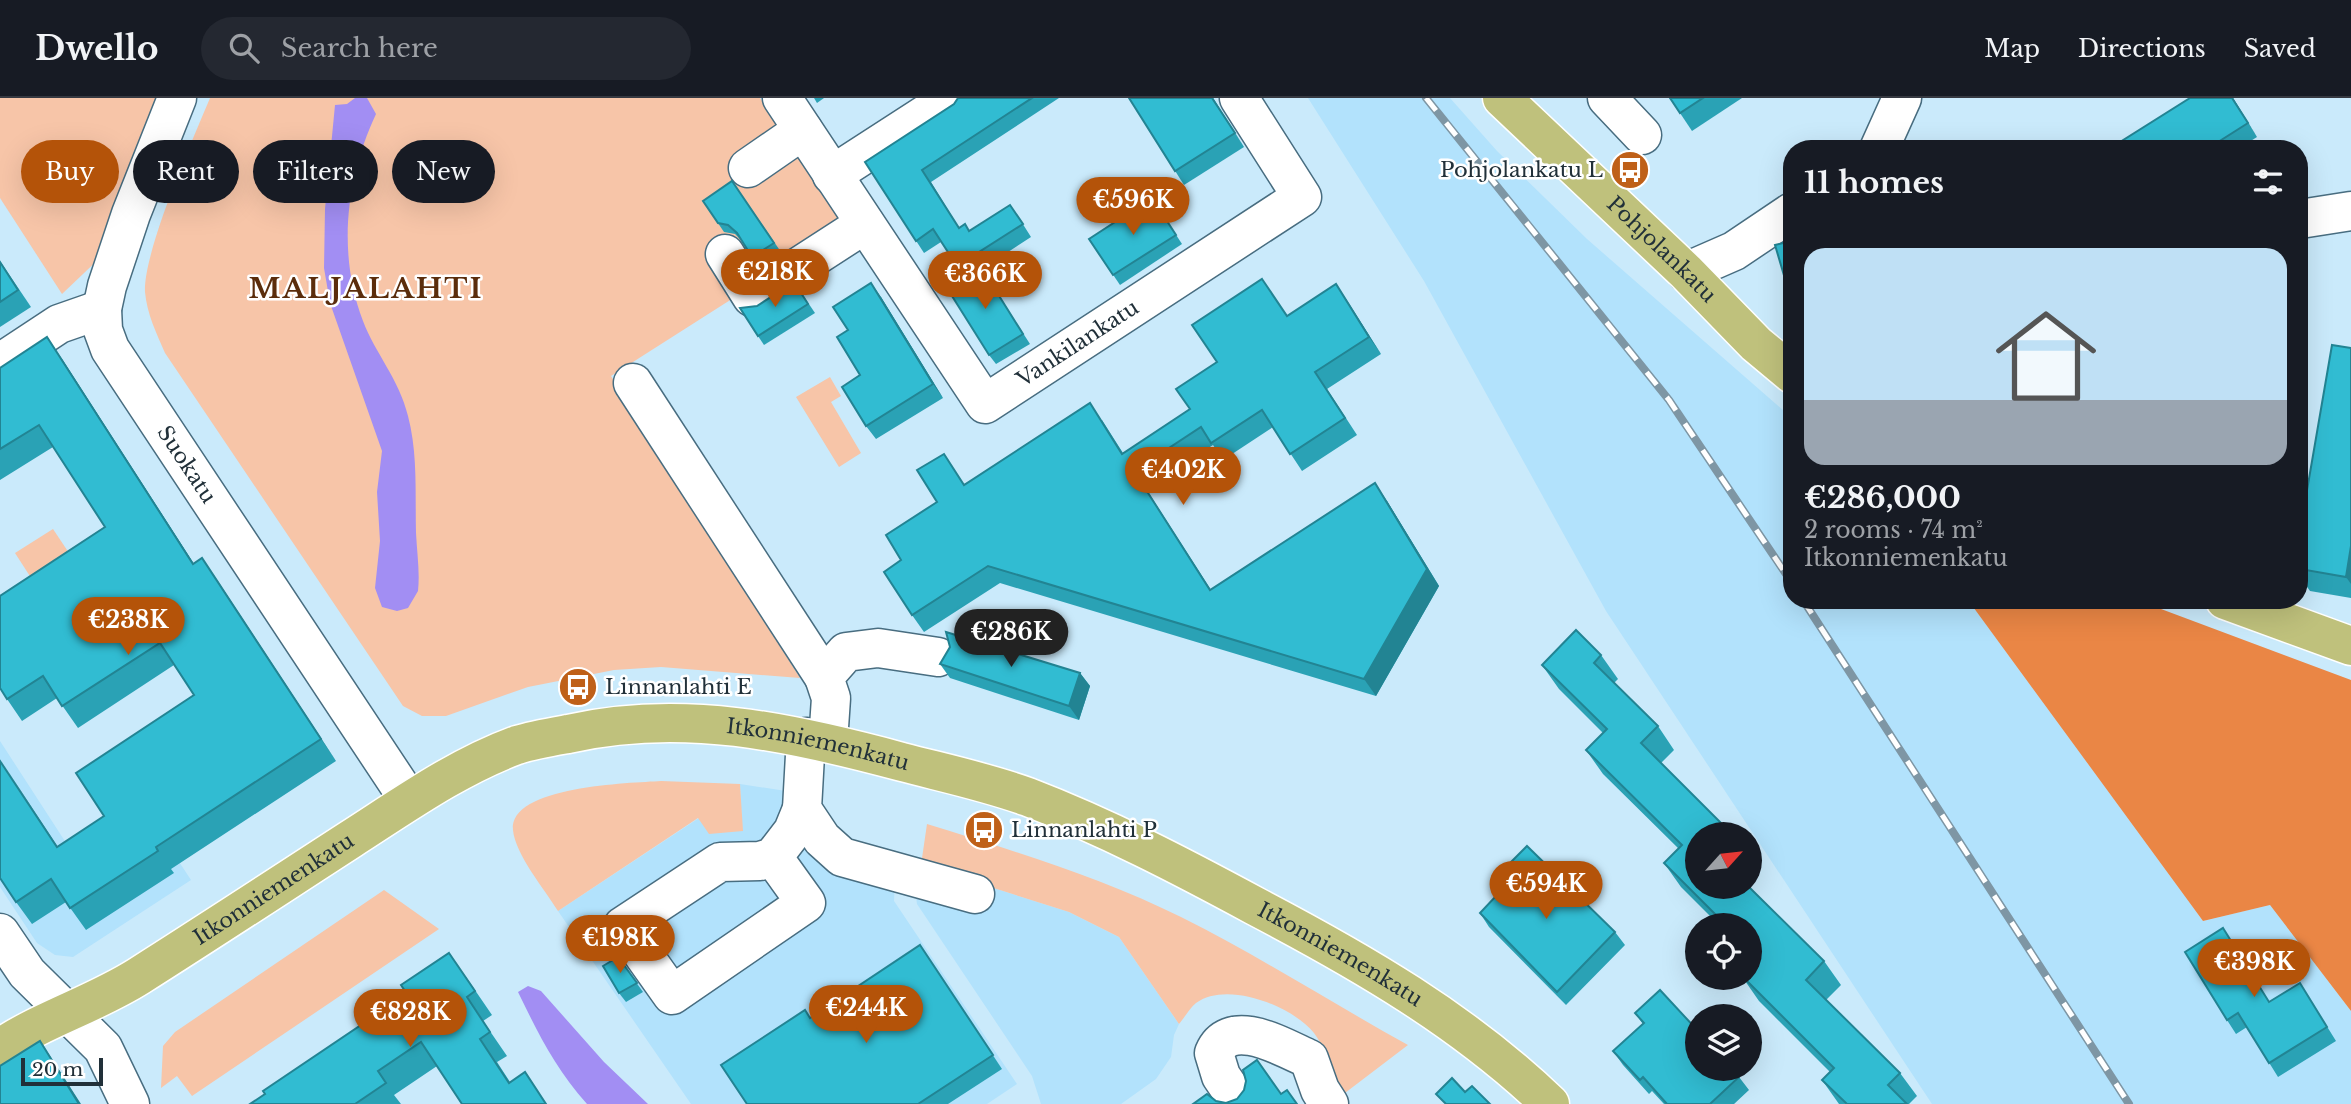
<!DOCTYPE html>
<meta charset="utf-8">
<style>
body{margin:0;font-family:"Libre Baskerville",serif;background:#242831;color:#f1f3f6;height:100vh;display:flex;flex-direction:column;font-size:26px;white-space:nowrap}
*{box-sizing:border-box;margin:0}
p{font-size:23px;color:#9ea1a6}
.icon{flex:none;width:38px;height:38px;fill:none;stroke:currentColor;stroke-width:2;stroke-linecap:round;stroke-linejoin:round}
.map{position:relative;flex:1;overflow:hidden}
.side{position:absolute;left:1783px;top:42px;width:525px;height:469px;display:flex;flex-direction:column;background:#171b24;border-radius:28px;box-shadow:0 7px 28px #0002}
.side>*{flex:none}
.guide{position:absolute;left:21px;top:42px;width:665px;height:63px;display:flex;gap:14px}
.needle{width:46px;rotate:63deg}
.controls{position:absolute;left:1685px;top:724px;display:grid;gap:14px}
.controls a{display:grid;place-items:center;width:77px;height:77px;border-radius:50%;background:#171b24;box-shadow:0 7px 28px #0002;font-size:35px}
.scale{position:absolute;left:21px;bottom:18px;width:82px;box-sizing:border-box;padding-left:7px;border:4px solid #213039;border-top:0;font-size:19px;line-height:24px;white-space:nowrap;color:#213039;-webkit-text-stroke:5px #fff;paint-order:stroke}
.price{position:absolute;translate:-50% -60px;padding:0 16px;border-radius:24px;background:#b45309;color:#fff;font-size:23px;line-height:46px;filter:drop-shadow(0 2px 4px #0008)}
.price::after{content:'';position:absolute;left:50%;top:42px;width:21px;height:16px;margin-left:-10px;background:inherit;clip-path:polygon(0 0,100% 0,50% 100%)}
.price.active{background:#222;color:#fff}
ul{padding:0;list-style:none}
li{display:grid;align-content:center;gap:14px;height:371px;padding:0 21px}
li+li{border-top:2px solid #363941}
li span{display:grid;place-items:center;height:217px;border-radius:21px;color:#555}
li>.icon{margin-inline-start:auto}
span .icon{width:126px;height:126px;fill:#fffc;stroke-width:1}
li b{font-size:30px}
h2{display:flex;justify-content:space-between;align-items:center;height:84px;padding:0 21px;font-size:30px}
.chip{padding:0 24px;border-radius:32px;background:#171b24;box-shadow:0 7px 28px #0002;font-size:24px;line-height:63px}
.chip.active{background:#b45309;color:#fff}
header{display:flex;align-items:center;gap:42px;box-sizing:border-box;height:98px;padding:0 35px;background:#171b24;border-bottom:2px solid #363941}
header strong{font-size:33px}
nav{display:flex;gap:38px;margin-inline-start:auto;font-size:24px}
.search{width:490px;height:63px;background:#242831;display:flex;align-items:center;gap:18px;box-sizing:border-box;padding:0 24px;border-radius:38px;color:#9ea1a6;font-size:26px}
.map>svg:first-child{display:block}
.built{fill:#b2e2fc}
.green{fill:#f7c5a8}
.forest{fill:#ea8645}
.water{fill:#a28ef3}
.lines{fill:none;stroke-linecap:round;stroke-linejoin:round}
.minor-casing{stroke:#486d80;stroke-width:41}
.major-casing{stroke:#fff;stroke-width:41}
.minor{stroke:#fff;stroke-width:38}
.major{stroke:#bfc17c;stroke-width:38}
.rail-casing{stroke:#7e96a4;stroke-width:8}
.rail{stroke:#fff;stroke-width:5;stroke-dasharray:16;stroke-linecap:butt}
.wall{fill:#2aa2b5}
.shaded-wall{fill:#228493}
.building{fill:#31bcd2;stroke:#228493;stroke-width:2}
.labels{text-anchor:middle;stroke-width:5;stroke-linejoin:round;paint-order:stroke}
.poi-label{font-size:21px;fill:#213039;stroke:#fff;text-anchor:start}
.street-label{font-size:21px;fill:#213039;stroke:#fff}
.district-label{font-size:28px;font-weight:bold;letter-spacing:2px;fill:#5b2d0c;stroke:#fff}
</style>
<header>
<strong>Dwello</strong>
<div class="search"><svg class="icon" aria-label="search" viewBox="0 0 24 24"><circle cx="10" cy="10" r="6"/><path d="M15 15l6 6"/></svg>Search here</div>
<nav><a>Map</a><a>Directions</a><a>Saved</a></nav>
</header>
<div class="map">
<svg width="2351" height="1006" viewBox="0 0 2351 1006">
<rect width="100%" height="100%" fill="#caeafb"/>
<g class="built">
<polygon points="1308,0 1450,0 1497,53 1587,141 1792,320 1792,502 1968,502 2203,823 2270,807 2351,913 2351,1006 1932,1006 1606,513 1424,183"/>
<polygon points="0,643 70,751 141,706 191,782 73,859 55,857 37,845 0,789"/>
<polygon points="740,686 786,693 895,784 894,803 1017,986 987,1006 691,1006 558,813 699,720 742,733"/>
<polygon points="921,767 1069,814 1119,839 1179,926 1174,937 1171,959 1156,981 1121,1006 1041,1006 1032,978 917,806 915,791"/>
</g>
<g class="green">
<polygon points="0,0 163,0 104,156 62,196 0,100"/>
<path d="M210,0H760L845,129L611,278L800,580L661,569L614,572L528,589L446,618H422L403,608L165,255C156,234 147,216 145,194C143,154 193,41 210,0Z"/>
<polygon points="830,279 841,298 831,304 861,355 839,369 796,299"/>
<polygon points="53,431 73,461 35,486 15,455"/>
<path d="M661,683L740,686L743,733L709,736L698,720L558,813C545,792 515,756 513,732C509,688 630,685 661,683Z"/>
<path d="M927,726C1014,753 1100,779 1181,819C1259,858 1332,905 1408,947L1341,998C1326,975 1332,959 1314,935C1292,908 1227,882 1196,905C1190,910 1184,920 1179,926L1119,839L1069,814L921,767Z"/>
<polygon points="384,792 439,831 192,998 177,978 161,990 163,948 175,934"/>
</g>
<polygon class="forest" points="1968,502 2137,502 2351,582 2351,913 2270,807 2203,823"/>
<g class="water">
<path d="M355,0H367L376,16C346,80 337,155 363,223C375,255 399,281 408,318C418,356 415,396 416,435C417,455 420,474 418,493L408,510L397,513L382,509L375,490L380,443L377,394L382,353L330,205L324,170L325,111L335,7L347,6Z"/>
<path d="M528,888L541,893L604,964L648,1006H587C555,970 539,937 518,894Z"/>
</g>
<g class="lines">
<g class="minor-casing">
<g id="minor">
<path id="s1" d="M177,0L131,116L107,188L102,211L103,232L110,251L409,702"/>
<path id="s2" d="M782,0L985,306L1302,99L1239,0"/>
<polyline points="1607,0 1642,37"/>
<polyline points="1879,51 1902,0"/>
<polyline points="748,70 803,32"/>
<polyline points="832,77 951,0"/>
<polyline points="2300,121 2351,113"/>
<polyline points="725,156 752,199 865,126"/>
<polyline points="1686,174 1734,153 1792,114"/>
<polyline points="0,265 59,226 102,211"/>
<polyline points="633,285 824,579"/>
<polyline points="806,639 802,711 822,741 842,759 975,796"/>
<polyline points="828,644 831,600 824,579 846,554 878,550 938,559"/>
<polyline points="773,759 806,805 672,897 623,828 720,764 760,763 773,759 793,733 802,711"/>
<polyline points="0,835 27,875 103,950 130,1006"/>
<path d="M1234,997L1221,978L1214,955C1230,917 1284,950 1309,961L1320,992L1329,1006"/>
</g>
</g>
<g class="major-casing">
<g id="major">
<path id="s3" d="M1502,0L1686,174L1756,246L1792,276"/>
<polyline points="2225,502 2351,548"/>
<path id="s4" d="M0,950C43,921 95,906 139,878C210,833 280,787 351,741C404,707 457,669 517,647C533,642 551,639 568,636C682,610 791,634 902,664C944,675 987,684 1028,699C1106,729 1181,768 1255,808C1360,863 1464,923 1550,1006"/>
</g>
</g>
<use href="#minor" class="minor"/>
<use href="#major" class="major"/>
<g class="rail-casing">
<g id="rail">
<polyline points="1426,0 1669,302 1792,485"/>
<polyline points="1803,502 2129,1006"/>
</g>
</g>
<use href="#rail" class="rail"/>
</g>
<g class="wall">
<polygon points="814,0 824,0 817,5"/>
<polygon points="958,0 1059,0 931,84 959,130 970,132 1019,120 1031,139 982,171 1030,246 996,266 989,257 965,179 941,144 924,155 865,64 954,6"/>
<polygon points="1129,0 1213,0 1244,49 1184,87"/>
<polygon points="1670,0 1742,0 1692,33"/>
<polygon points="2233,0 2257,39 2238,51 2109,51"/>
<polygon points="732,83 781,154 759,169 742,143 735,136 724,134 703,103"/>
<polygon points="1152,100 1182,146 1120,187 1089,141"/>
<polygon points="0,163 31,209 0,229"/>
<polygon points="794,184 815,215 764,247 758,238 757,208"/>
<polygon points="1336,186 1381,256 1327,291 1357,337 1302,373 1273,329 1223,362 1213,347 1146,391 1211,492 1387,403 1439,488 1376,598 1000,485 924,534 912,517 901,462 964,386 1102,322 1123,355 1190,311"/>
<polygon points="881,199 943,300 876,341 866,328 860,277 848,232"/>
<polygon points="2351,250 2351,500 2310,493 2300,479 2300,433"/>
<polygon points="62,261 194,466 217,482 336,663 171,771 174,775 86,832 66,804 32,826 16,804 58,749 104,718 194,597 174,567 78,630 57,600 22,623 7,601 105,429 53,349 0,382 0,270"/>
<polygon points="1601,557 1618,581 1614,585 1658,628 1674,652 1661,665 1698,789 1824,863 1841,887 1826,902 1900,975 1917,998 1909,1006 1839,1006 1822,982 1830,974 1759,903 1743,880 1757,864 1750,858 1750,828 1720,828 1681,789 1664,765 1679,751 1603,676 1586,652 1603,635 1559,591 1542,567"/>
<polygon points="940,566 1080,575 1090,588 1079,622 950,580"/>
<polygon points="1750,758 1755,765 1750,770"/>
<polygon points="1505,770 1615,834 1625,847 1566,907 1489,829 1480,815 1513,781"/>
<polygon points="2223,830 2269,904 2300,885 2336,943 2278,979 2247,929 2236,936 2227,922"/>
<polygon points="920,847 1002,971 948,1006 747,1006 810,920"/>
<polygon points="618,859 643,894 626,904 619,895"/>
<polygon points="466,879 492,917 483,923 507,958 497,964 510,984 547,1006 437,968 394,997 401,1006 250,1006"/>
<polygon points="1635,915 1739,979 1749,992 1734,1006 1664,1006 1652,993 1649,996 1623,967 1613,953 1643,926"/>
</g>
<g class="shaded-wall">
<polygon points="1212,0 1213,0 1244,49 1235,35"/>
<polygon points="2232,0 2233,0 2257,39 2248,25"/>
<polygon points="871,185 881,199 943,300 933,286"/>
<polygon points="1336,186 1348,204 1381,256 1369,239"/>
<polygon points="47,239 62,261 208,488 193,466"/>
<polygon points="1134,373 1146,391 1222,510 1210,492"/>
<polygon points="1375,385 1387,403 1439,488 1376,598 1364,581"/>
<polygon points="2351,448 2351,486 2346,479"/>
<polygon points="202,460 217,482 336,663 321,641"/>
<polygon points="1080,575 1090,588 1079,622 1069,608"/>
<polygon points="0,661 72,771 57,749"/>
<polygon points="40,943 56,967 81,1006 79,1006"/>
</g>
<g class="building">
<polygon points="958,0 1032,0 922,72 959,130 965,126 969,133 1010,107 1023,126 957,168 933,131 916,143 865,64 954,6"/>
<polygon points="1129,0 1212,0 1235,35 1175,73"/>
<polygon points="1670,0 1703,0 1680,15"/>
<polygon points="2190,0 2232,0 2248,25 2207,51 2109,51"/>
<polygon points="732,83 774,145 752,159 737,135 728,127 718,125 703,103"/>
<polygon points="1152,100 1176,137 1113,177 1089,141"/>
<polygon points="1792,143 1792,201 1791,201 1775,147"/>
<polygon points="0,164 18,192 0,204"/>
<polygon points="981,169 1023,236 989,257 947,190"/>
<polygon points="1262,181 1287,218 1336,186 1369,239 1315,274 1345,320 1290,356 1262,312 1211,345 1201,329 1134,373 1210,492 1375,385 1427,471 1364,581 988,468 912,517 884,474 901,462 886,437 937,404 917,372 944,356 964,387 1090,305 1122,356 1190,311 1176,291 1217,264 1192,227"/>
<polygon points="794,184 808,206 758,238 740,210 757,208"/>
<polygon points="871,185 933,286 866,328 842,289 860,277 837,239 848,232 833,209"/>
<polygon points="47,239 193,466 202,460 321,641 156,749 158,753 70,810 51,781 16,804 0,780 0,663 57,749 104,718 76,675 194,597 160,545 62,608 43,578 7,601 0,590 0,498 105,429 39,327 0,351 0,270"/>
<polygon points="2332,247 2351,250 2351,448 2346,479 2300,471 2300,433"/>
<polygon points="1576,532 1601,557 1594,565 1658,628 1641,645 1733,737 1698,737 1698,789 1749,789 1824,863 1806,882 1900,975 1888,987 1907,1006 1847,1006 1822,982 1834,970 1744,880 1750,880 1750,871 1760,861 1750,850 1750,828 1727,828 1664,765 1682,747 1586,652 1607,631 1542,567"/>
<polygon points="946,534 1080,575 1069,608 940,566 950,549"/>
<polygon points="1527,748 1615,834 1557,894 1480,815 1514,779 1505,770"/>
<polygon points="2223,830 2269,904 2300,885 2327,929 2269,965 2238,915 2227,922 2185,854"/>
<polygon points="920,847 993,957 918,1006 747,1006 721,967 805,912 810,920"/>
<polygon points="449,855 475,893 467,899 490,934 480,941 509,985 525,974 546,1006 462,1006 421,944 378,973 386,985 355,1006 250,1006 265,996 263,993 407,896 401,887"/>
<polygon points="618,859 637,885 619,895 603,868"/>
<polygon points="1660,892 1698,933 1698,971 1733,971 1739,979 1710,1006 1667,1006 1643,979 1640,982 1613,953 1644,925 1635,915"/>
<polygon points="40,943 79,1006 0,1006 0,968"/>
<polygon points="1257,962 1281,996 1287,992 1297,1006 1193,1006 1207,996 1216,1003 1226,1005 1237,1001 1244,992 1246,983 1243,972"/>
<polygon points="1452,980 1465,994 1472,988 1490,1006 1446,1006 1436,996"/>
</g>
<defs>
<g id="bus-disc" transform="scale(2.0125)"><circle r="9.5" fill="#bf6018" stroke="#fff"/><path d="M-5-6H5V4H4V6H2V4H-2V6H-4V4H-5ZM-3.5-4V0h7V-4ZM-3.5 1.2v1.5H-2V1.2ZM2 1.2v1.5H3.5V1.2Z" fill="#fff"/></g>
</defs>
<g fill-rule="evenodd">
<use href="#bus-disc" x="1630" y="72"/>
<use href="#bus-disc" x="578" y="589"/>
<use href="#bus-disc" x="984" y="732"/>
</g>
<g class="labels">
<g class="poi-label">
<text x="1603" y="79" text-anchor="end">Pohjolankatu L</text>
<text x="605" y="596">Linnanlahti E</text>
<text x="1011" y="739">Linnanlahti P</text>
</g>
<g class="street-label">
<text dy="7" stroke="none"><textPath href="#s3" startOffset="220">Pohjolankatu</textPath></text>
<text dy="7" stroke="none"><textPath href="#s2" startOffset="478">Vankilankatu</textPath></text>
<text dy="7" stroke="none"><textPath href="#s1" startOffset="404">Suokatu</textPath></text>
<text dy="7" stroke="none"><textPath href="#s4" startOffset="905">Itkonniemenkatu</textPath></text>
<text dy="7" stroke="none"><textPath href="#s4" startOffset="317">Itkonniemenkatu</textPath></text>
<text dy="7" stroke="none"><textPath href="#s4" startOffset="1472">Itkonniemenkatu</textPath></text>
</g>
<g class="district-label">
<text x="366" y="200">MALJALAHTI</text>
</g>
</g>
</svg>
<div class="controls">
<a><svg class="needle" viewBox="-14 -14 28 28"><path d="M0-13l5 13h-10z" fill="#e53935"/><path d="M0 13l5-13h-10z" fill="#9ea1a6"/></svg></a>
<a><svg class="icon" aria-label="locate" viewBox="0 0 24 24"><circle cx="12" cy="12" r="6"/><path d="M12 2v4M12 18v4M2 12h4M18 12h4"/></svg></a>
<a><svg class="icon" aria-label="layers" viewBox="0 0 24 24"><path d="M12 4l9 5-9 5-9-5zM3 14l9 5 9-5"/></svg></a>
</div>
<div class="scale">20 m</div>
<b class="price" style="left:1133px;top:139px">€596K</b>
<b class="price" style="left:775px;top:211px">€218K</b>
<b class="price" style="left:985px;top:213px">€366K</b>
<b class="price" style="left:1183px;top:409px">€402K</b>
<b class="price" style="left:128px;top:559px">€238K</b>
<b class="price active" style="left:1011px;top:571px">€286K</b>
<b class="price" style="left:1546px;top:823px">€594K</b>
<b class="price" style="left:620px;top:877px">€198K</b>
<b class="price" style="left:2254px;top:901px">€398K</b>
<b class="price" style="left:866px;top:947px">€244K</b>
<b class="price" style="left:410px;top:951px">€828K</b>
<div class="guide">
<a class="chip active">Buy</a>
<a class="chip">Rent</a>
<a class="chip">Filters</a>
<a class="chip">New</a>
</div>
<section class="side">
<h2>11 homes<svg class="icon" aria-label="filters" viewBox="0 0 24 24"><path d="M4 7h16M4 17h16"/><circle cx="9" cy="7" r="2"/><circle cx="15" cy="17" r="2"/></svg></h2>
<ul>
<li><span style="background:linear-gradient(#bfe0f5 70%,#9aa5b1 0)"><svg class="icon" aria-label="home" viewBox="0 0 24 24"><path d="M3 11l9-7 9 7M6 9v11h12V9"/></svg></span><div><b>€286,000</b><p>2 rooms · 74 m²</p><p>Itkonniemenkatu</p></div></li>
</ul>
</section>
</div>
